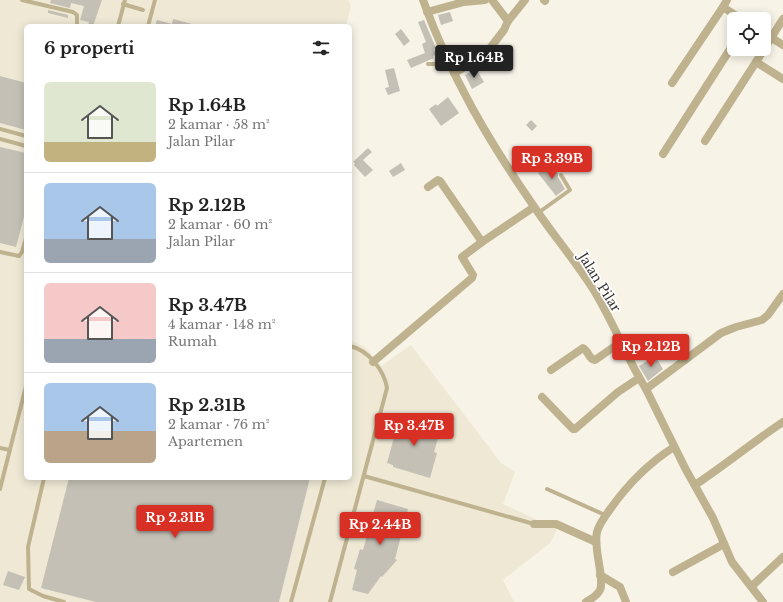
<!DOCTYPE html>
<html lang="id">
<meta charset="utf-8">
<style>
body{margin:0;font-family:"Libre Baskerville",serif;background:#f2f2f2;color:#222;height:100vh;display:flex;flex-direction:column;font-size:15px;white-space:nowrap}
*{box-sizing:border-box;margin:0}
p{font-size:13px;color:#767676}
.icon{flex:none;width:22px;height:22px;fill:none;stroke:currentColor;stroke-width:2;stroke-linecap:round;stroke-linejoin:round}
.map{position:relative;flex:1;overflow:hidden}
.details{position:absolute;left:24px;top:24px;width:328px;height:456px;display:flex;flex-direction:column;background:#fff;border-radius:6px;box-shadow:0 2px 10px #0003}
.details>*{flex:none}
.buttons{position:absolute;left:727px;top:12px;display:grid;gap:8px}
.buttons a{display:grid;place-items:center;width:44px;height:44px;border-radius:6px;background:#fff;box-shadow:0 2px 10px #0003;font-size:20px}
.price{position:absolute;translate:-50% -34px;padding:0 9px;border-radius:4px;background:#d93025;color:#fff;font-size:13px;line-height:26px;filter:drop-shadow(0 1px 2px #0008)}
.price::after{content:'';position:absolute;left:50%;top:24px;width:12px;height:9px;margin-left:-6px;background:inherit;clip-path:polygon(0 0,100% 0,50% 100%)}
.price.current{background:#222;color:#fff}
ul{padding:0;list-style:none}
li{display:flex;align-items:center;gap:12px;height:100px;padding:0 20px}
li+li{border-top:1px solid #e0e0e0}
li span{display:grid;place-items:center;flex:none;width:112px;height:80px;border-radius:6px;color:#555}
li>.icon{margin-inline-start:auto}
span .icon{width:48px;height:48px;fill:#fffc;stroke-width:1}
li b{font-size:17px}
h2{display:flex;justify-content:space-between;align-items:center;height:48px;padding:0 20px;font-size:17px}
.map>svg:first-child{display:block}
.built{fill:#eee8d5}
.building{fill:#c4c0b5}
.lines{fill:none;stroke-linecap:round;stroke-linejoin:round}
.service{stroke:#bfb28e;stroke-width:4}
.minor{stroke:#bfb28e;stroke-width:8}
.labels{text-anchor:middle;stroke-width:3.5;stroke-linejoin:round;paint-order:stroke}
.street-label{font-size:13px;fill:#32312c;stroke:#fff}
</style>
<div class="map">
<svg width="783" height="602" viewBox="0 0 783 602">
<rect width="100%" height="100%" fill="#f7f3e7"/>
<polygon class="built" points="0,0 348,0 351,6 346,26 26,26 26,478 350,478 350,340 365,347 381,366 411,345 501,463 515,472 503,504 557,529 550,543 503,580 514,602 0,602"/>
<g class="building">
<polygon points="51,0 102,0 93,26 88,26 89,22 80,20 84,6 71,3 70,8 50,3"/>
<polygon points="48,10 68,15 68,18 48,13"/>
<polygon points="450,12 453,21 441,25 438,15"/>
<polygon points="173,19 192,24 191,26 155,26 157,20 172,24"/>
<polygon points="424,20 436,48 434,49 436,55 433,56 434,58 411,68 407,60 425,53 422,44 426,42 418,22"/>
<polygon points="401,29 410,41 404,46 395,34"/>
<polygon points="394,68 400,91 388,95 385,88 389,87 385,70"/>
<polygon points="476,69 484,82 472,89 465,75"/>
<polygon points="0,76 26,83 26,130 0,123"/>
<polygon points="448,97 459,113 441,126 429,109 436,104 437,106"/>
<polygon points="531,120 537,126 532,131 526,125"/>
<polygon points="0,147 26,153 26,209 16,247 0,243"/>
<polygon points="368,148 372,152 363,160 373,170 365,177 354,165 355,163 353,162"/>
<polygon points="401,163 405,170 393,177 389,171"/>
<polygon points="551,164 558,174 558,177 565,189 556,196 538,173"/>
<polygon points="655,356 663,369 648,381 639,366"/>
<polygon points="400,416 441,428 434,452 437,453 430,478 393,467 393,465 387,463"/>
<polygon points="69,478 310,478 279,602 96,602 41,588"/>
<polygon points="377,500 408,509 395,559 397,560 382,577 381,576 368,594 352,590 357,570 354,569 360,549 363,550"/>
<polygon points="8,571 25,577 19,590 3,585"/>
</g>
<g class="lines">
<g class="service">
<polyline points="22,0 73,12 77,15 77,26"/>
<polyline points="123,4 143,10"/>
<polyline points="118,26 125,0"/>
<polyline points="148,26 155,0"/>
<polyline points="428,64 437,64 447,60"/>
<polyline points="0,129 26,136"/>
<polyline points="0,139 26,146"/>
<polyline points="538,213 570,190 561,175"/>
<polyline points="0,252 19,256 22,252 26,238"/>
<polyline points="0,448 10,450"/>
<polyline points="364,476 534,524"/>
<polyline points="44,478 28,547 29,589 43,596 64,602"/>
<polyline points="0,489 26,386"/>
<polyline points="547,489 605,515"/>
<polyline points="291,602 325,478"/>
<path d="M330,602L387,388C384,370 368,350 350,346"/>
</g>
<g class="minor">
<path d="M423,0C450,75 488,140 533,205C552,234 575,260 593,289C613,321 626,357 646,389L685,468L713,518L732,562L763,602"/>
<polyline points="492,0 508,21"/>
<polyline points="544,0 545,1"/>
<polyline points="727,0 723,7 741,19"/>
<polyline points="427,12 464,2 485,0"/>
<polyline points="783,19 756,62 783,79"/>
<polyline points="764,33 783,45"/>
<polyline points="454,73 477,60 487,52 504,30 508,21 525,0"/>
<polyline points="672,83 723,7"/>
<polyline points="705,141 756,62"/>
<polyline points="663,154 734,43"/>
<polyline points="428,187 438,180 440,181 482,242 534,207"/>
<polyline points="373,362 472,278 473,275 462,257 482,242"/>
<path d="M551,370L583,348C589,351 588,359 595,360L621,342"/>
<polyline points="646,389 721,333 736,327 762,320 768,315 783,294"/>
<polyline points="542,397 573,429 575,429 618,392 639,378"/>
<path d="M695,485C725,465 753,442 783,422"/>
<polyline points="534,524 556,524 596,542"/>
<polyline points="673,572 724,544"/>
<polyline points="600,575 620,587 626,602"/>
<polyline points="752,586 783,557"/>
<path d="M586,602C591,599 597,596 600,590C605,579 593,548 597,532C599,524 605,516 611,508C628,484 649,463 674,447"/>
</g>
</g>
<g class="labels">
<g class="street-label">
<text transform="translate(600 282) rotate(58)" y="5">Jalan Pilar</text>
</g>
</g>
</svg>
<div class="buttons">
<a><svg class="icon" aria-label="locate" viewBox="0 0 24 24"><circle cx="12" cy="12" r="6"/><path d="M12 2v4M12 18v4M2 12h4M18 12h4"/></svg></a>
</div>
<b class="price current" style="left:474px;top:79px">Rp 1.64B</b>
<b class="price" style="left:552px;top:180px">Rp 3.39B</b>
<b class="price" style="left:651px;top:368px">Rp 2.12B</b>
<b class="price" style="left:414px;top:447px">Rp 3.47B</b>
<b class="price" style="left:175px;top:539px">Rp 2.31B</b>
<b class="price" style="left:380px;top:546px">Rp 2.44B</b>
<section class="details">
<h2>6 properti<svg class="icon" aria-label="filters" viewBox="0 0 24 24"><path d="M4 7h16M4 17h16"/><circle cx="9" cy="7" r="2"/><circle cx="15" cy="17" r="2"/></svg></h2>
<ul>
<li><span style="background:linear-gradient(#dfe7d0 75%,#c2b280 0)"><svg class="icon" aria-label="home" viewBox="0 0 24 24"><path d="M3 11l9-7 9 7M6 9v11h12V9"/></svg></span><div><b>Rp 1.64B</b><p>2 kamar · 58 m²</p><p>Jalan Pilar</p></div></li>
<li><span style="background:linear-gradient(#a9c7e8 70%,#9aa5b1 0)"><svg class="icon" aria-label="home" viewBox="0 0 24 24"><path d="M3 11l9-7 9 7M6 9v11h12V9"/></svg></span><div><b>Rp 2.12B</b><p>2 kamar · 60 m²</p><p>Jalan Pilar</p></div></li>
<li><span style="background:linear-gradient(#f6c9c9 70%,#9aa5b1 0)"><svg class="icon" aria-label="home" viewBox="0 0 24 24"><path d="M3 11l9-7 9 7M6 9v11h12V9"/></svg></span><div><b>Rp 3.47B</b><p>4 kamar · 148 m²</p><p>Rumah</p></div></li>
<li><span style="background:linear-gradient(#a9c7e8 60%,#b9a48a 0)"><svg class="icon" aria-label="home" viewBox="0 0 24 24"><path d="M3 11l9-7 9 7M6 9v11h12V9"/></svg></span><div><b>Rp 2.31B</b><p>2 kamar · 76 m²</p><p>Apartemen</p></div></li>
</ul>
</section>
</div>
